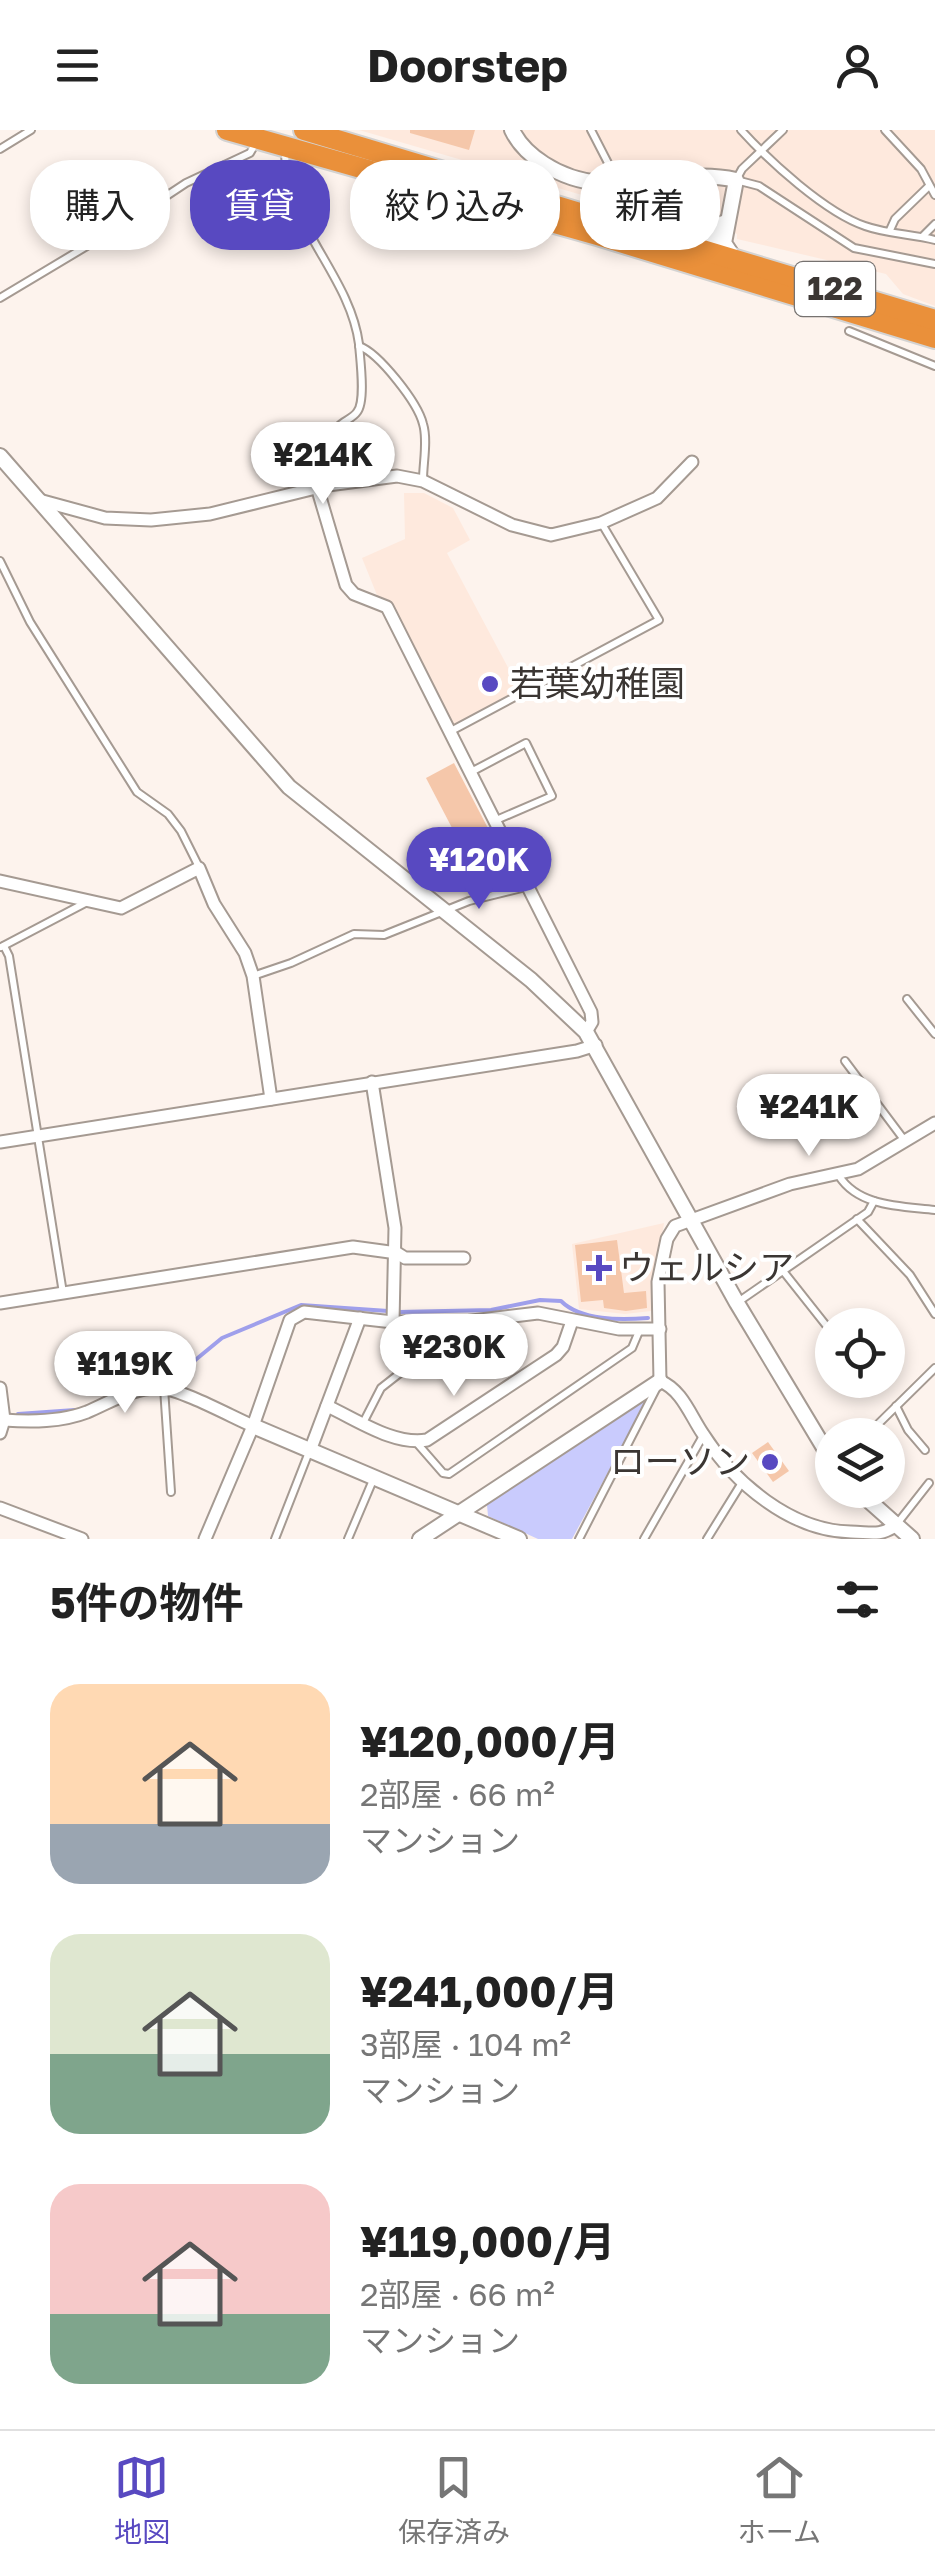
<!DOCTYPE html>
<html lang="ja">
<meta charset="utf-8">
<style>
body{margin:0;font-family:"Golos Text","Noto Sans JP",sans-serif;background:#f6f6f6;color:#222;height:100vh;display:flex;flex-direction:column;font-size:38px;white-space:nowrap}
*{box-sizing:border-box;margin:0}
p{font-size:32px;color:#767676}
.icon{flex:none;width:55px;height:55px;fill:none;stroke:currentColor;stroke-width:2;stroke-linecap:round;stroke-linejoin:round}
.map{position:relative;height:1409px;overflow:hidden}
.panel{display:flex;flex-direction:column;background:#fff;flex:1}
.panel>*{flex:none}
.guide{position:absolute;left:30px;top:30px;width:875px;height:90px;display:flex;gap:20px}
.controls{position:absolute;left:815px;top:1178px;display:grid;gap:20px}
.controls a{display:grid;place-items:center;width:90px;height:90px;border-radius:50%;background:#fff;box-shadow:0 5px 15px #0003;font-size:50px}
.price{position:absolute;translate:-50% -85px;padding:0 22px;border-radius:35px;background:#fff;color:#222;font-size:32px;line-height:65px;filter:drop-shadow(0 2px 5px #0008)}
.price::after{content:'';position:absolute;left:50%;top:60px;width:30px;height:22px;margin-left:-15px;background:inherit;clip-path:polygon(0 0,100% 0,50% 100%)}
.price.active{background:#5849c1;color:#fff}
ul{padding:0;list-style:none}
li{display:flex;align-items:center;gap:30px;height:250px;padding:0 50px}
li span{display:grid;place-items:center;flex:none;width:280px;height:200px;border-radius:30px;color:#555}
li>.icon{margin-inline-start:auto}
span .icon{width:120px;height:120px;fill:#fffc;stroke-width:1}
li b{font-size:42px}
h2{display:flex;justify-content:space-between;align-items:center;height:120px;padding:0 50px;font-size:42px}
.chip{padding:0 35px;border-radius:40px;background:#fff;box-shadow:0 5px 15px #0003;font-size:35px;line-height:90px}
.chip.active{background:#5849c1;color:#fff}
header{display:flex;justify-content:space-between;align-items:center;height:130px;padding:0 50px;background:#fff;font-size:45px;font-weight:700}
.tab-bar{display:flex;justify-content:space-around;align-items:center;height:140px;border-top:2px solid #e0e0e0;background:#fff;font-size:28px;color:#767676}
.tab-bar a{display:grid;justify-items:center;gap:5px}
.tab-bar .active{color:#5849c1}
.map>svg:first-child{display:block}
.built{fill:#fee9dd}
.green{fill:#c9cbfd}
.lines{fill:none;stroke-linecap:round;stroke-linejoin:round}
.stream{stroke:#9f9feb;stroke-width:4}
.building{fill:#f5c7aa}
.service-casing{stroke:#a59a92;stroke-width:10}
.minor-casing{stroke:#a59a92;stroke-width:15}
.tertiary-casing{stroke:#a59a92;stroke-width:18}
.trunk-casing{stroke:#d4d3d2;stroke-width:24}
.service{stroke:#fff;stroke-width:6}
.minor{stroke:#fff;stroke-width:11}
.tertiary{stroke:#fff;stroke-width:14}
.trunk{stroke:#ea903a;stroke-width:20}
.poi-dot{fill:#5849c1;stroke:#fff;stroke-width:4}
.labels{text-anchor:middle;stroke-width:8;stroke-linejoin:round;paint-order:stroke}
.shield{fill:#fff;stroke:#767270;stroke-width:2.5}
.shield-label{font-size:32px;font-weight:bold;fill:#3b3633}
.poi-label{font-size:35px;fill:#3b3633;stroke:#fff;text-anchor:start}
</style>
<header><svg class="icon" aria-label="menu" viewBox="0 0 24 24"><path d="M4 6h16M4 12h16M4 18h16"/></svg>Doorstep<svg class="icon" aria-label="person" viewBox="0 0 24 24"><circle cx="12" cy="8" r="4"/><path d="M4 21q1-7 8-7t8 7"/></svg></header>
<div class="map">
<svg width="935" height="1409" viewBox="0 0 935 1409">
<rect width="100%" height="100%" fill="#fdf3ed"/>
<g class="built">
<polygon points="359,0 935,0 935,176 903,164 886,144 737,109 737,104 707,95 704,100 692,97"/>
<polygon points="404,363 424,363 453,378 470,410 447,423 520,560 452,596 379,470 362,428 405,409"/>
<polygon points="664,1093 651,1181 625,1184 579,1179 572,1114"/>
</g>
<polygon class="green" points="648,1268 572,1409 538,1409 488,1386 487,1375"/>
<g class="lines">
<g class="stream">
<path d="M399,1182L491,1180L540,1170L561,1171C581,1191 621,1190 648,1188"/>
<polyline points="149,1253 188,1236 222,1208 301,1175 388,1181"/>
<polyline points="93,1274 120,1261"/>
<polyline points="18,1284 75,1280"/>
</g>
</g>
<g class="building">
<polygon points="410,0 475,0 469,20 410,3"/>
<polygon points="454,633 491,704 463,719 426,648"/>
<polygon points="617,1110 624,1163 646,1161 647,1178 626,1181 604,1178 603,1170 581,1172 575,1115"/>
<polygon points="768,1312 789,1341 773,1352 752,1323"/>
</g>
<g class="lines">
<g class="service-casing">
<g id="service">
<polyline points="591,0 608,33 609,54"/>
<path d="M741,0C769,31 826,83 865,96C887,104 912,104 935,110"/>
<polyline points="783,0 742,39 736,50 759,56 854,118 935,134"/>
<polyline points="885,0 921,39 935,65"/>
<polyline points="0,19 31,0"/>
<path d="M285,23C285,95 350,145 359,214C360,229 366,271 357,282C353,288 344,291 339,296C325,309 327,337 328,355"/>
<polyline points="890,100 895,89 928,57"/>
<polyline points="923,106 935,94"/>
<polyline points="0,168 127,92 186,53 250,23 257,11"/>
<polyline points="849,201 935,236"/>
<path d="M359,216C379,223 418,273 423,294C428,310 423,333 423,350"/>
<polyline points="0,431 30,492 137,662 168,684 181,701 199,737"/>
<polyline points="451,601 659,490 602,394"/>
<polyline points="471,642 526,613 552,666 494,691"/>
<polyline points="4,816 9,826 63,1163"/>
<polyline points="1,817 87,772"/>
<polyline points="253,846 291,833 354,804 384,805 469,771 526,757"/>
<polyline points="907,869 935,904"/>
<polyline points="845,931 905,1011"/>
<path d="M839,1046C859,1077 901,1076 935,1080"/>
<polyline points="857,1089 910,1145 935,1184"/>
<polyline points="783,1141 829,1199"/>
<polyline points="738,1172 868,1082 874,1071"/>
<polyline points="164,1258 171,1362"/>
<polyline points="896,1276 908,1300 925,1320"/>
<polyline points="363,1293 381,1258 432,1218 436,1194"/>
<polyline points="867,1305 935,1238"/>
<polyline points="416,1312 443,1343 449,1344 632,1218 640,1199"/>
<polyline points="896,1395 929,1353"/>
<polyline points="275,1409 309,1322"/>
<polyline points="348,1409 373,1350"/>
<polyline points="579,1409 656,1259"/>
<polyline points="644,1409 703,1306"/>
<polyline points="707,1409 743,1351"/>
</g>
</g>
<g class="minor-casing">
<g id="minor">
<polyline points="317,357 346,455 354,464 387,477 591,882 592,892 586,902"/>
<polyline points="39,370 105,388 151,390 210,384 328,355 397,346 423,351 512,395 551,405 601,393 657,368 692,332"/>
<polyline points="0,751 121,778 199,738 214,774 245,823 253,846 271,969"/>
<polyline points="372,952 395,1098 393,1192"/>
<polyline points="0,1012 577,921 596,915"/>
<polyline points="0,1173 353,1117 397,1123 405,1128 464,1128"/>
<polyline points="0,1258 4,1290 0,1303"/>
<path d="M327,1276C356,1289 394,1316 427,1310L556,1225L563,1217L572,1191"/>
<path d="M4,1290C32,1292 61,1292 87,1282C111,1272 133,1257 160,1258C181,1259 232,1287 253,1296"/>
<polyline points="311,1318 360,1188"/>
<polyline points="0,1378 82,1409"/>
<path d="M895,1396C879,1407 869,1402 851,1402C791,1401 734,1353 703,1304C690,1285 682,1260 660,1251L658,1152L667,1109L675,1096L790,1054L858,1039L935,993"/>
<polyline points="205,1409 253,1296 290,1190 304,1182 393,1192 464,1192 538,1183 619,1199 660,1199"/>
</g>
</g>
<g class="tertiary-casing">
<g id="tertiary">
<path d="M512,0C519,15 530,25 544,34C609,76 669,35 736,50L724,113L734,128"/>
<polyline points="685,104 714,108 723,93"/>
<polyline points="0,326 289,657 531,850 586,902 737,1173 832,1331"/>
<polyline points="253,1296 519,1409"/>
<polyline points="857,1360 912,1409"/>
<polyline points="420,1409 660,1251"/>
</g>
</g>
<g class="trunk-casing">
<g id="trunk">
<polyline points="227,0 597,105 935,208"/>
<polyline points="304,0 935,190"/>
</g>
</g>
<use href="#service" class="service"/>
<use href="#minor" class="minor"/>
<use href="#tertiary" class="tertiary"/>
<use href="#trunk" class="trunk"/>
</g>
<g class="poi-dot">
<circle cx="490" cy="554" r="10"/>
<path d="M594 1123h10v10h10v10h-10v10h-10v-10h-10v-10h10z"/>
<circle cx="770" cy="1332" r="10"/>
</g>
<g class="labels">
<rect class="shield" x="795" y="132" width="80" height="54" rx="8"/>
<g class="shield-label">
<text x="835" y="170">122</text>
</g>
<g class="poi-label">
<text x="510" y="566">若葉幼稚園</text>
<text x="619" y="1150">ウェルシア</text>
<text x="750" y="1344" text-anchor="end">ローソン</text>
</g>
</g>
</svg>
<div class="controls">
<a><svg class="icon" aria-label="locate" viewBox="0 0 24 24"><circle cx="12" cy="12" r="6"/><path d="M12 2v4M12 18v4M2 12h4M18 12h4"/></svg></a>
<a><svg class="icon" aria-label="layers" viewBox="0 0 24 24"><path d="M12 4l9 5-9 5-9-5zM3 14l9 5 9-5"/></svg></a>
</div>
<b class="price" style="left:323px;top:377px">¥214K</b>
<b class="price active" style="left:479px;top:782px">¥120K</b>
<b class="price" style="left:809px;top:1029px">¥241K</b>
<b class="price" style="left:454px;top:1269px">¥230K</b>
<b class="price" style="left:125px;top:1286px">¥119K</b>
<div class="guide">
<a class="chip">購入</a>
<a class="chip active">賃貸</a>
<a class="chip">絞り込み</a>
<a class="chip">新着</a>
</div>
</div>
<section class="panel">
<h2>5件の物件<svg class="icon" aria-label="filters" viewBox="0 0 24 24"><path d="M4 7h16M4 17h16"/><circle cx="9" cy="7" r="2"/><circle cx="15" cy="17" r="2"/></svg></h2>
<ul>
<li><span style="background:linear-gradient(#ffd9b3 70%,#9aa5b1 0)"><svg class="icon" aria-label="home" viewBox="0 0 24 24"><path d="M3 11l9-7 9 7M6 9v11h12V9"/></svg></span><div><b>¥120,000/月</b><p>2部屋 · 66 m²</p><p>マンション</p></div></li>
<li><span style="background:linear-gradient(#dfe7d0 60%,#7fa58c 0)"><svg class="icon" aria-label="home" viewBox="0 0 24 24"><path d="M3 11l9-7 9 7M6 9v11h12V9"/></svg></span><div><b>¥241,000/月</b><p>3部屋 · 104 m²</p><p>マンション</p></div></li>
<li><span style="background:linear-gradient(#f6c9c9 65%,#7fa58c 0)"><svg class="icon" aria-label="home" viewBox="0 0 24 24"><path d="M3 11l9-7 9 7M6 9v11h12V9"/></svg></span><div><b>¥119,000/月</b><p>2部屋 · 66 m²</p><p>マンション</p></div></li>
</ul>
</section>
<nav class="tab-bar">
<a class="active"><svg class="icon" aria-label="map" viewBox="0 0 24 24"><path d="M3 6l6-2 6 2 6-2v14l-6 2-6-2-6 2zM9 4v14M15 6v14"/></svg>地図</a>
<a><svg class="icon" aria-label="saved" viewBox="0 0 24 24"><path d="M7 4h10v16l-5-4-5 4z"/></svg>保存済み</a>
<a><svg class="icon" aria-label="home" viewBox="0 0 24 24"><path d="M3 11l9-7 9 7M6 9v11h12V9"/></svg>ホーム</a>
</nav>
